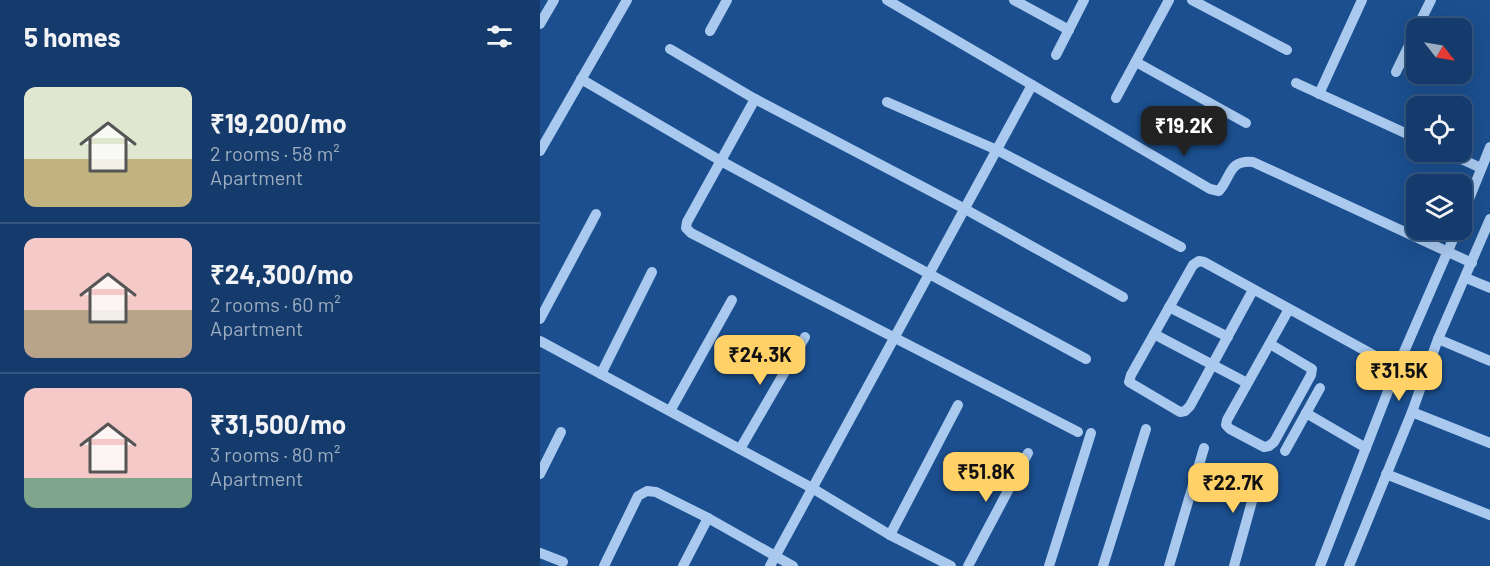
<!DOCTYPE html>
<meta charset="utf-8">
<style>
body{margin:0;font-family:Barlow,sans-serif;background:#214673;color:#f1f3f6;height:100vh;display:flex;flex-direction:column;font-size:22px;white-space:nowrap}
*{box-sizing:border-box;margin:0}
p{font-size:20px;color:#9dadc1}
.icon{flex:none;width:33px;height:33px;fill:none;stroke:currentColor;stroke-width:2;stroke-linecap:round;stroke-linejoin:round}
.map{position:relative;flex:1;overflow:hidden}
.details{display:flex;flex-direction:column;background:#143b6b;width:540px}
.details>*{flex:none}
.needle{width:39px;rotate:121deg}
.controls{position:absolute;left:866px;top:18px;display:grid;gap:12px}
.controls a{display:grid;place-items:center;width:66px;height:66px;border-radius:12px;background:#143b6b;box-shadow:0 6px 24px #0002,0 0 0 2px #33557e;font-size:30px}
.price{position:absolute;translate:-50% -51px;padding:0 14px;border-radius:12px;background:#ffd166;color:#111;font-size:20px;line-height:39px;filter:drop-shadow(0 2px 3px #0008)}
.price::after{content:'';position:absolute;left:50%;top:36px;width:18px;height:14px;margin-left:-9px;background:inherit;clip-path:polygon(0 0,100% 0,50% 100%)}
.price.active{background:#222;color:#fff}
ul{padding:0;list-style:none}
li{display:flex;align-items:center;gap:18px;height:150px;padding:0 24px}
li+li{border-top:2px solid #33557e}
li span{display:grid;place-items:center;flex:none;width:168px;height:120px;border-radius:12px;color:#555}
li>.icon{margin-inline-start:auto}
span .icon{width:72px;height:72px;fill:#fffc;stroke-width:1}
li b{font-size:26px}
h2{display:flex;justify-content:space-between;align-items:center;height:72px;padding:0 24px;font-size:26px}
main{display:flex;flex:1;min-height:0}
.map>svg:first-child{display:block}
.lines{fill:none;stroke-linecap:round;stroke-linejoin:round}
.minor{stroke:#a9c9ee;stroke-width:10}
</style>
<main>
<section class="details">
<h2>5 homes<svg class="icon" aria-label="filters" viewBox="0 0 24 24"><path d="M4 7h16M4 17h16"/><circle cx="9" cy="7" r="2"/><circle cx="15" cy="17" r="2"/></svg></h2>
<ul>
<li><span style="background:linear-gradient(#dfe7d0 60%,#c2b280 0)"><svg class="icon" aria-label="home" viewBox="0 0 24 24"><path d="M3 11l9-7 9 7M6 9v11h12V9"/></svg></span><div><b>₹19,200/mo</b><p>2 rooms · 58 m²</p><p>Apartment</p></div></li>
<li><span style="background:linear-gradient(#f6c9c9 60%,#b9a48a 0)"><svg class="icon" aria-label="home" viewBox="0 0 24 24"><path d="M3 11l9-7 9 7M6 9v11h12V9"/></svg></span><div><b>₹24,300/mo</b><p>2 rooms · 60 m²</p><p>Apartment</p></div></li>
<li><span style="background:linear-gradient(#f6c9c9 75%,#7fa58c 0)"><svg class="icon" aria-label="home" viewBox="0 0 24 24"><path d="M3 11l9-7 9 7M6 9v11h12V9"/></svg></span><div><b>₹31,500/mo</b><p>3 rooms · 80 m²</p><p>Apartment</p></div></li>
</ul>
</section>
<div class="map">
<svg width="950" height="566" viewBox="0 0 950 566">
<rect width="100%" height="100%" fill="#1b4f8f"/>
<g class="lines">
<g class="minor">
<path d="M347,0L670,189L679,191C692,176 688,160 713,162L932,263"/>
<polyline points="474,0 529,30"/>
<polyline points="652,0 747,50"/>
<polyline points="0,24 14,0"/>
<polyline points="877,28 891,0"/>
<polyline points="170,31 187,0"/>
<polyline points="130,49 215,99 425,209 583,297"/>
<polyline points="516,55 544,0"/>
<polyline points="596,62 706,123"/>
<polyline points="856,72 876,31"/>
<polyline points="41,79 181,161 546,359"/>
<polyline points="756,83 876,138"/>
<polyline points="779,94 822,0"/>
<polyline points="576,98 629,0"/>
<polyline points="215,99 147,222 146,228 151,233 538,432"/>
<polyline points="347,102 457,150 641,247"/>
<polyline points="0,151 87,0"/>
<polyline points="906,152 941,168"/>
<polyline points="921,219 950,147"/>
<polyline points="926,278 950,288"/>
<polyline points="713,290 650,406 645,411 640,412 589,382 591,375 653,265 659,261 664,262 857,368"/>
<polyline points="629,307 688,337"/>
<polyline points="0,319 56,214"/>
<polyline points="614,334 707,383"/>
<polyline points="898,339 950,361"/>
<polyline points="0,341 272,488 350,535 411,566"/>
<polyline points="730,344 772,369 771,375 734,442 729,446 724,447 690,429 686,425 687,420 749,309"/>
<polyline points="61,374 112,272"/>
<polyline points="130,411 192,300"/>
<polyline points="872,412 950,443"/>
<polyline points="766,413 826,448"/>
<polyline points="200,449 265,337"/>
<polyline points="745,451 780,388"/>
<polyline points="0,474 21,432"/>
<polyline points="846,474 950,515"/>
<polyline points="350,535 418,405"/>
<polyline points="0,553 23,562"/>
<polyline points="64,566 98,496 107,491 116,492 168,518 253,566"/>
<polyline points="143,566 168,518"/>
<polyline points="230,566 492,85"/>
<polyline points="428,566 488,453"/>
<polyline points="509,566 551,433"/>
<polyline points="563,566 606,429"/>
<polyline points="629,566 664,448"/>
<polyline points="694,566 721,469"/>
<polyline points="780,566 857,368 917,230"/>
<polyline points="809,566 872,412 898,339 950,219"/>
</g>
</g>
</svg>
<div class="controls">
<a><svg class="needle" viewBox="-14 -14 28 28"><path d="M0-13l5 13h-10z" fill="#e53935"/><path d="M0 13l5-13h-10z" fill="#9dadc1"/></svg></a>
<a><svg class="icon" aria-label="locate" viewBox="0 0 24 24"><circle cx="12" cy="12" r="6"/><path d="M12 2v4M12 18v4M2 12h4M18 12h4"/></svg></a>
<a><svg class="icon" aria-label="layers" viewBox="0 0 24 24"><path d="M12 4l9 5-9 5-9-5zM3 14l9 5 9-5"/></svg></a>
</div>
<b class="price active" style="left:644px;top:157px">₹19.2K</b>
<b class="price" style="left:220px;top:386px">₹24.3K</b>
<b class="price" style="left:859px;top:402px">₹31.5K</b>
<b class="price" style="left:446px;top:503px">₹51.8K</b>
<b class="price" style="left:693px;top:514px">₹22.7K</b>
</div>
</main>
